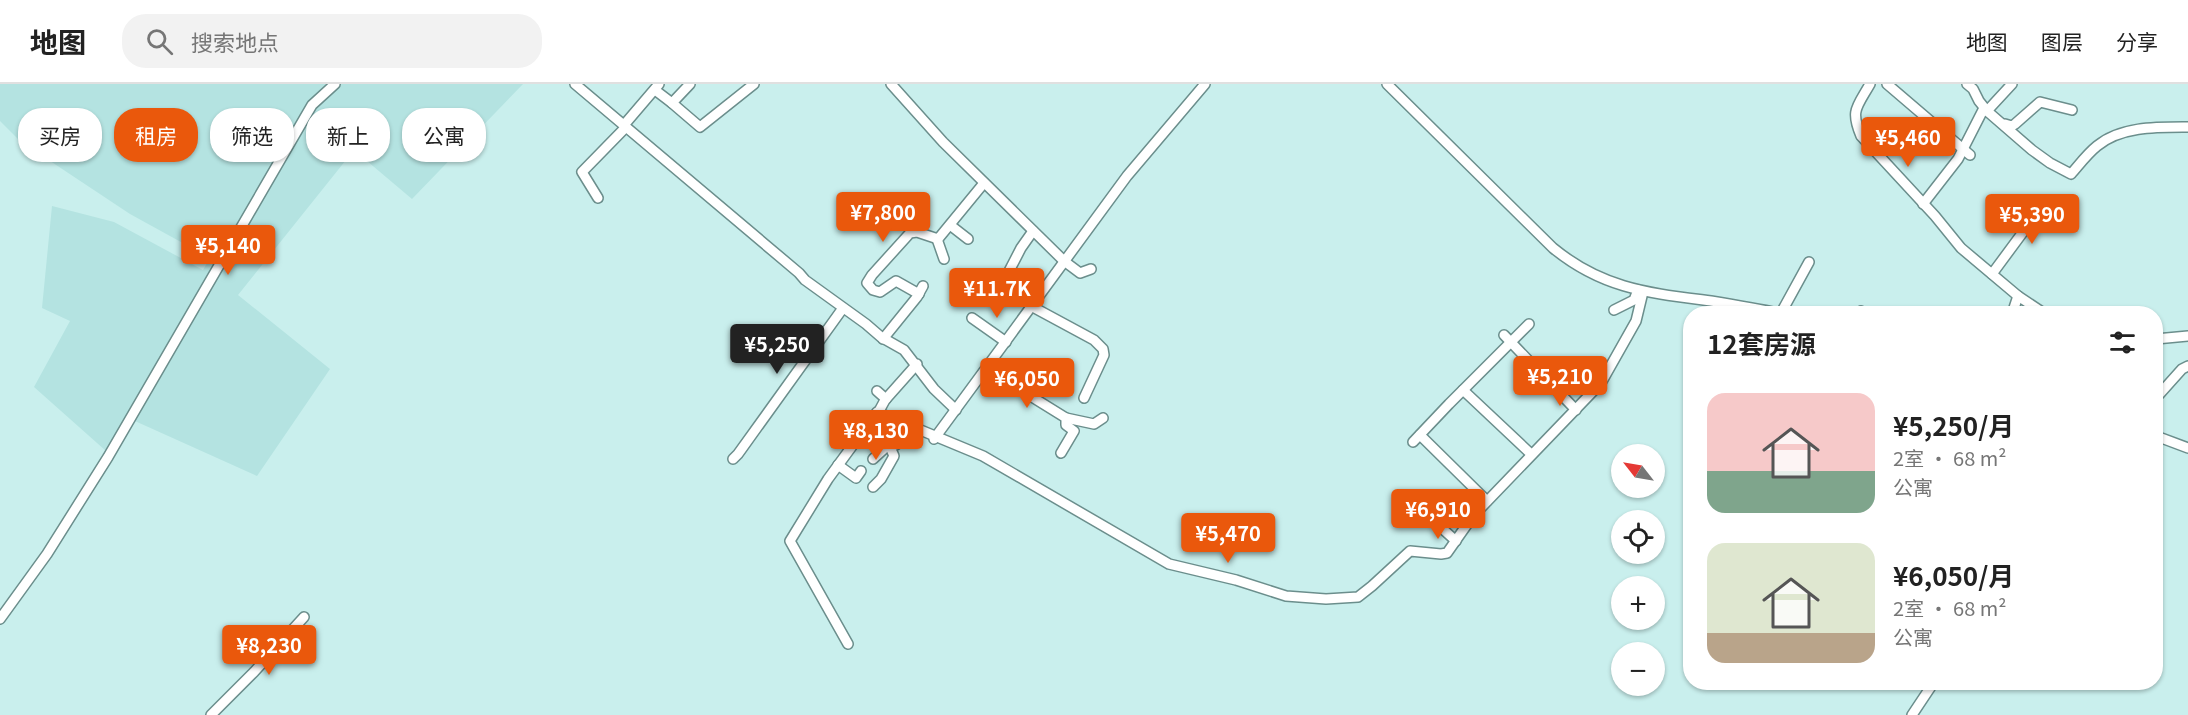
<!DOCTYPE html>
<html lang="zh">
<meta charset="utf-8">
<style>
body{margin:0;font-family:Georgia,"Noto Sans SC",serif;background:#f2f2f2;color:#222;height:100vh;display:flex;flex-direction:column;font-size:22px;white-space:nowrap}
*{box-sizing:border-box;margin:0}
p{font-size:20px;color:#767676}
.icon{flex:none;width:33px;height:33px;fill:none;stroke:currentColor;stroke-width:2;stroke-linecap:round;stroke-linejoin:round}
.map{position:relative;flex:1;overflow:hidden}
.drawer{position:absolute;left:1683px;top:222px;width:480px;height:384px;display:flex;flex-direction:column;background:#fff;border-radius:24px;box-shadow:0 2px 4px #0004}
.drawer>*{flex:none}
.banner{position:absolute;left:18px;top:24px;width:570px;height:54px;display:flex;gap:12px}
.needle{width:39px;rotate:301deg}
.tools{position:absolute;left:1611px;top:360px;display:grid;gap:12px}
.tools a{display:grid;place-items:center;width:54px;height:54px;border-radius:50%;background:#fff;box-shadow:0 2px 4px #0004;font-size:30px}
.price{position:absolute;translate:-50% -51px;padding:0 14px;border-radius:6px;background:#ea580c;color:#fff;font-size:20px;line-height:39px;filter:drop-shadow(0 2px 3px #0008)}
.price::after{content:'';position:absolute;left:50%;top:36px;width:18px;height:14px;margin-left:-9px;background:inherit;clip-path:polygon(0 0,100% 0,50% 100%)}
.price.selected{background:#222;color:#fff}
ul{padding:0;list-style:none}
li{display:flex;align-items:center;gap:18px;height:150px;padding:0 24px}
li span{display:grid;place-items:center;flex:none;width:168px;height:120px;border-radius:18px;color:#555}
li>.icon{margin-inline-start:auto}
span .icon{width:72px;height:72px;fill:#fffc;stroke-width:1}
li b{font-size:26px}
h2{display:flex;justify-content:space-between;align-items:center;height:72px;padding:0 24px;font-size:26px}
.pill{padding:0 21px;border-radius:24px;background:#fff;box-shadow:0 2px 4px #0004;font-size:21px;line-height:54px}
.pill.selected{background:#ea580c;color:#fff}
header{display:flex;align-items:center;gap:36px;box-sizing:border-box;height:84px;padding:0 30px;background:#fff;border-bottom:2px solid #e0e0e0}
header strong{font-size:28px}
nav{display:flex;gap:33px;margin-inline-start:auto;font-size:21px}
.search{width:420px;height:54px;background:#f2f2f2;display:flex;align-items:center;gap:15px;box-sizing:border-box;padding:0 21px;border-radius:24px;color:#767676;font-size:22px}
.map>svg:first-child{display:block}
.built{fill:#b4e3e1}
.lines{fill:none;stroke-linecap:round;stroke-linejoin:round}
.street-casing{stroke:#6b8e8c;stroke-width:12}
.street{stroke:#fff;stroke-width:9}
</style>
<header>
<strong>地图</strong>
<div class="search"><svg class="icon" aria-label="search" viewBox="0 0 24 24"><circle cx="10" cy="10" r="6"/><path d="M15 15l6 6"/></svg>搜索地点</div>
<nav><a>地图</a><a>图层</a><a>分享</a></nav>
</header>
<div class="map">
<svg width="2188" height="631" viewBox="0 0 2188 631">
<rect width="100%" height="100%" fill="#c9efed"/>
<polygon class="built" points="0,0 523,0 412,115 354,66 238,211 330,285 257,392 126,333 106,367 34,303 70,237 42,224 52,122 114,138 203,186 210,174 130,130 20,57 0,37"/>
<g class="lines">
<g class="street-casing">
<g id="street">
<polyline points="575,0 799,189 805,196 866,240 881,253 904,266 934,305 956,326"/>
<polyline points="690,0 672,19 700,43 754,0"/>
<polyline points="891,0 943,58 1064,177 1080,189 1091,185"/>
<path d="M1387,0L1553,164C1603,205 1649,209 1711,217C1735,221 1759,225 1783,230"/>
<path d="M1870,0C1857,23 1850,26 1861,52L1935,132L1961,164L2018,212L2045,230"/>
<polyline points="1887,0 1970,71"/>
<path d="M1967,0L1973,5L1979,17L1987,27L2032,66L2050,79L2071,90C2079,81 2087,70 2097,62C2121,42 2158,43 2188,43"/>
<polyline points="655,6 672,19"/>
<polyline points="1987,27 2012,0"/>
<polyline points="2005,40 2012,42 2015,40 2040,18 2072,26"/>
<polyline points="624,41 659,0"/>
<polyline points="598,114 582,88 626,43"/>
<polyline points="1923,120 1958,75 1984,24"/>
<polyline points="950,141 968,155"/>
<polyline points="937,155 944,175"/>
<polyline points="1992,190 2026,144 2026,136 2020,125"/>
<polyline points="1005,195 1021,164 1033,147"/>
<polyline points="919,210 896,197 880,208 873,206 867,199 872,191 910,149 917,148 938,155 984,99"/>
<polyline points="1031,222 1094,256 1103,265 1104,271 1084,314"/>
<polyline points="1614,226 1634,216 1638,206"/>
<polyline points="1861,227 1862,230"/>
<polyline points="1781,229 1809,178"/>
<polyline points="2012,230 2018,212"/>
<polyline points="972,234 1006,258"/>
<polyline points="1504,251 1576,326"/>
<polyline points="883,255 917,213 923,202"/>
<polyline points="2156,255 2188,252"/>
<polyline points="987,285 1066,334 1066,341 1074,347 1061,369"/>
<polyline points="1463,306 1531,370"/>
<polyline points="877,307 886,315"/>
<polyline points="2156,314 2182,285 2188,282"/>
<polyline points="878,329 885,316 917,280"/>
<polyline points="1066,334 1094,340 1103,334"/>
<polyline points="1420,351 1487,417"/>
<polyline points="2156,352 2188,364"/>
<polyline points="934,355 1127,92 1205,0"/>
<polyline points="1413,358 1449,320 1529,240"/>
<polyline points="733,375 738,370 843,224"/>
<polyline points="873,375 885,364 896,361 912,343"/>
<polyline points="838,381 856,394 861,387"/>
<polyline points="873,403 881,395 894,372 890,363 881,354"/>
<polyline points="1425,429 1456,457"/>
<polyline points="0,535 47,470 108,373 312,21 335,0"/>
<polyline points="848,560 790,457 828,395 877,328 983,372 1169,480 1236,496 1286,512 1326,515 1358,513 1372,502 1410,467 1441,470 1447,469 1473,432 1601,299 1636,237 1643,208"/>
<polyline points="211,631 254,588 304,533"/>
<polyline points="1912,631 1934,598"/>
</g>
</g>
<use href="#street" class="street"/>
</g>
</svg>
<div class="tools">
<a><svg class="needle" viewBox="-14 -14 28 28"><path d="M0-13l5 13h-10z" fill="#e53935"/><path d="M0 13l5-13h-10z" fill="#767676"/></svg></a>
<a><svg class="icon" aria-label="locate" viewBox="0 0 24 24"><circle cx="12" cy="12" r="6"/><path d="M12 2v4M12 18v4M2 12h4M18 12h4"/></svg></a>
<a>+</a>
<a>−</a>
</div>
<b class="price" style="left:1908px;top:84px">¥5,460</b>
<b class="price" style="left:883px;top:159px">¥7,800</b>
<b class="price" style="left:2032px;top:161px">¥5,390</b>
<b class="price" style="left:228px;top:192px">¥5,140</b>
<b class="price" style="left:997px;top:235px">¥11.7K</b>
<b class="price selected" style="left:777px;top:291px">¥5,250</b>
<b class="price" style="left:1560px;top:323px">¥5,210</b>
<b class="price" style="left:1027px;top:325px">¥6,050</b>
<b class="price" style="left:876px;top:377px">¥8,130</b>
<b class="price" style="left:1438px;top:456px">¥6,910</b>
<b class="price" style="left:1228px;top:480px">¥5,470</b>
<b class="price" style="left:269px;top:592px">¥8,230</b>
<div class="banner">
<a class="pill">买房</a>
<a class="pill selected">租房</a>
<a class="pill">筛选</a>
<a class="pill">新上</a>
<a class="pill">公寓</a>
</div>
<section class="drawer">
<h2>12套房源<svg class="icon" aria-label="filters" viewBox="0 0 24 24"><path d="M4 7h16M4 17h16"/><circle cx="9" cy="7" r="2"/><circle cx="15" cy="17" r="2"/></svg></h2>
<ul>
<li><span style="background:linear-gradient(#f6c9c9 65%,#7fa58c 0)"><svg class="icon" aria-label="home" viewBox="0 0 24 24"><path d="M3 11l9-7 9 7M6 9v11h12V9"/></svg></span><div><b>¥5,250/月</b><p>2室 · 68 m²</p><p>公寓</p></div></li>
<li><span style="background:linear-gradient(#dfe7d0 75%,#b9a48a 0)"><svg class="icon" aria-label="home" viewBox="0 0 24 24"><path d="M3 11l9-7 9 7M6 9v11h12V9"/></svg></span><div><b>¥6,050/月</b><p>2室 · 68 m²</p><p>公寓</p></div></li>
</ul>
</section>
</div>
